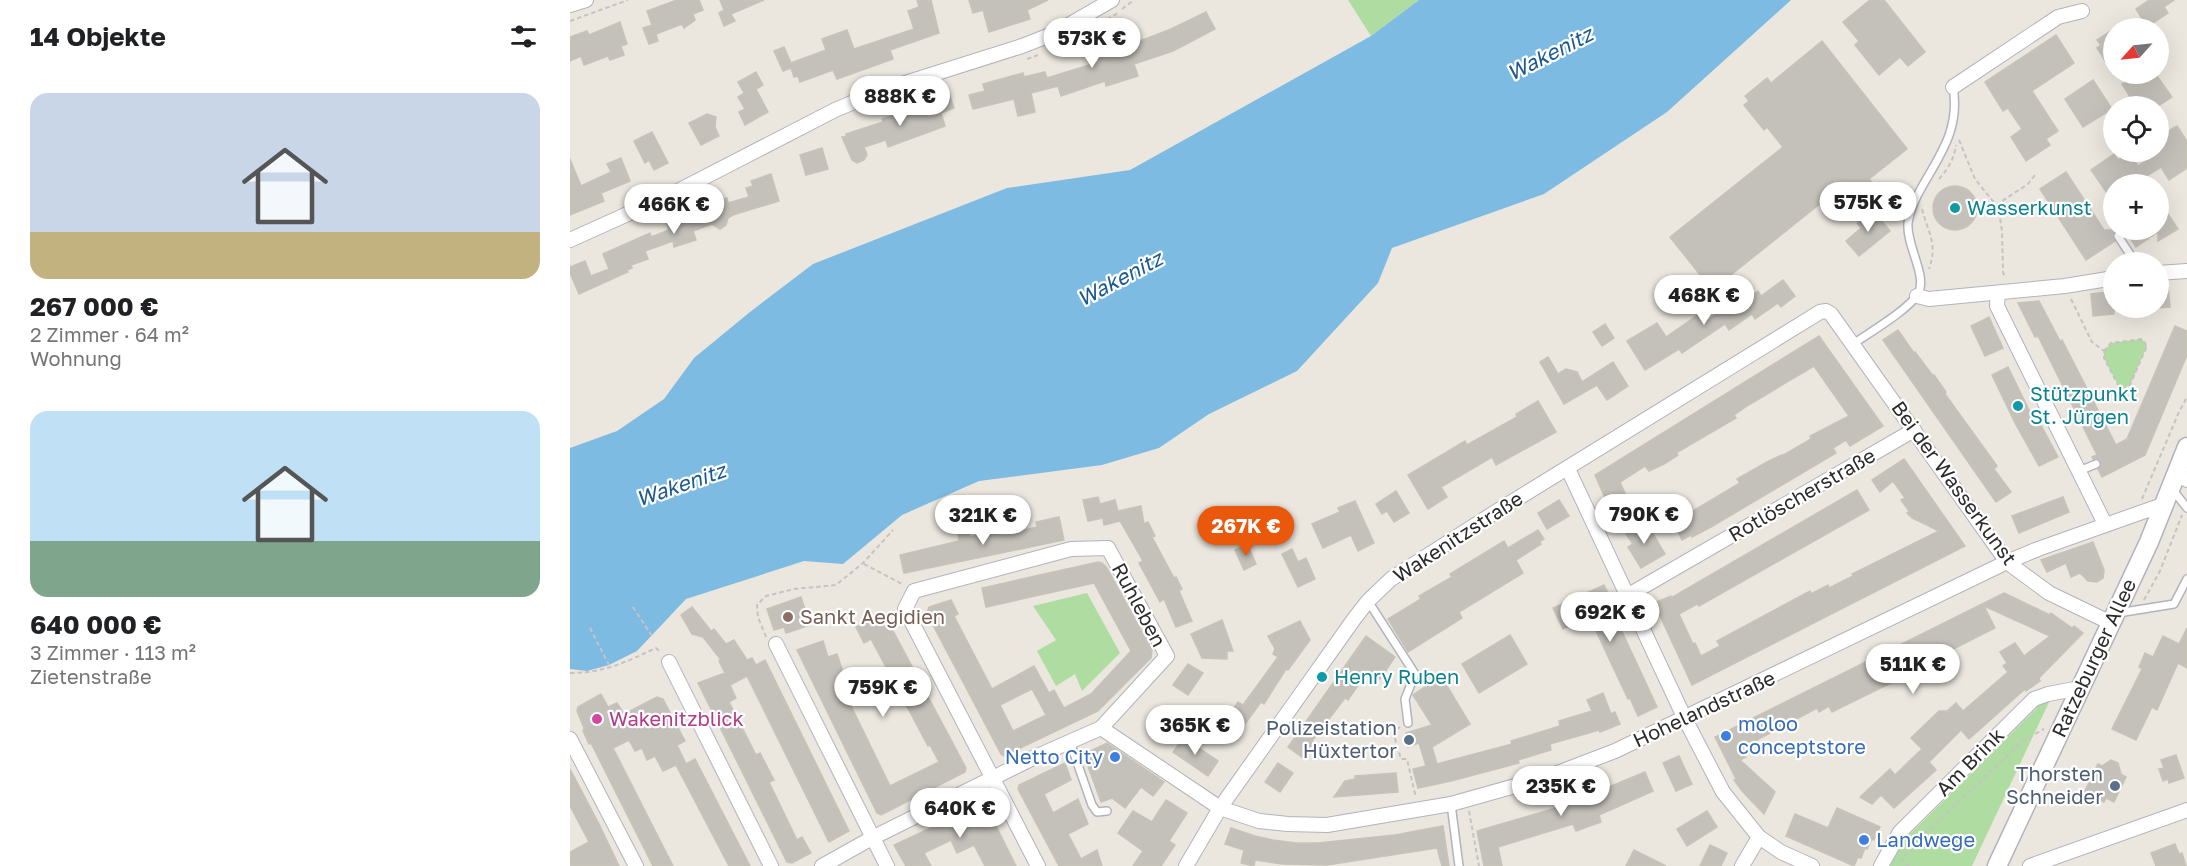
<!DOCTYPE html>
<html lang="de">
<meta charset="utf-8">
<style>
body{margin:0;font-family:"Golos Text",sans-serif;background:#f2f2f2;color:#202124;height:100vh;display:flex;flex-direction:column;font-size:22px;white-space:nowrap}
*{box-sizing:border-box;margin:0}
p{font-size:20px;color:#757577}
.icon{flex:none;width:33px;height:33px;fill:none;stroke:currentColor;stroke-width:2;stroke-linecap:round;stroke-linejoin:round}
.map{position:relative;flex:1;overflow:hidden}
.drawer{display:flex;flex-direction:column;background:#fff;width:570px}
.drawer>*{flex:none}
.needle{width:39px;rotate:243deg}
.buttons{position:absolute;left:1533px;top:18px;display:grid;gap:12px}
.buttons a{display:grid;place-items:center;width:66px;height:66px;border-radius:50%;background:#fff;box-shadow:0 6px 24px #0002;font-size:30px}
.price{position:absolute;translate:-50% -51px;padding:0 14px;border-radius:21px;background:#fff;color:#222;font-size:20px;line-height:39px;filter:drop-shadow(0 2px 3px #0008)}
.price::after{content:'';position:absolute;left:50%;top:36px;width:18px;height:14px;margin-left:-9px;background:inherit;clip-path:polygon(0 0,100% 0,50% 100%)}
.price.on{background:#ea580c;color:#fff}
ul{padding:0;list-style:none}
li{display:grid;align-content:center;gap:12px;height:318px;padding:0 30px}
li span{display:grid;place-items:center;height:186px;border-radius:18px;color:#555}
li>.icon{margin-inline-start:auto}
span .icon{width:108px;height:108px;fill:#fffc;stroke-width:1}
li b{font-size:26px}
h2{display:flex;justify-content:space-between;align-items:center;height:72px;padding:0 30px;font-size:26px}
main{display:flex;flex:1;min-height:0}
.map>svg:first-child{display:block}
.green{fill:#aedca1}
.water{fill:#7dbbe2}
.building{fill:#c4c1ba;stroke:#c7c3b9;stroke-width:1.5;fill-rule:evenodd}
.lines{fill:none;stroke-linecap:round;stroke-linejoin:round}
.lane-casing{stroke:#b2b3bd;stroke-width:10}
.street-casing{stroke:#b2b3bd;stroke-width:16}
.secondary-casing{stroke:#b2b3bd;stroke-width:21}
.path{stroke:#c4c4c4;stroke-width:2;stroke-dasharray:4.5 3;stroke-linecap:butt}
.lane{stroke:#fff;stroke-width:7}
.street{stroke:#fff;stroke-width:14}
.secondary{stroke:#fff;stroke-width:18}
.culture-dot{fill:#0f9aa8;stroke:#fff;stroke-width:2}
.education-dot{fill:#8d6e63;stroke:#fff;stroke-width:2}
.hotel-dot{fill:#d1479c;stroke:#fff;stroke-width:2}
.shop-dot{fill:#3f7fe0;stroke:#fff;stroke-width:2}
.service-dot{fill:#5c6f8a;stroke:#fff;stroke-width:2}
.labels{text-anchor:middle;stroke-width:4.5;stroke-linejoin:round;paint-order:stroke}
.culture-label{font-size:20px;fill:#0d838f;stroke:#fff;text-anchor:start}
.street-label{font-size:20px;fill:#2b2b2b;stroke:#fff}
.education-label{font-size:20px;fill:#785e54;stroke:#fff;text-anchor:start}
.hotel-label{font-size:20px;fill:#b23c85;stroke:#fff;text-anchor:start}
.shop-label{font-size:20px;fill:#366cbe;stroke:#fff;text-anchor:start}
.service-label{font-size:20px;fill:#4e5e75;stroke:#fff;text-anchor:end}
.water-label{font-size:21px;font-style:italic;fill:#1c598e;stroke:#fff}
</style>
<main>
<section class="drawer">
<h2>14 Objekte<svg class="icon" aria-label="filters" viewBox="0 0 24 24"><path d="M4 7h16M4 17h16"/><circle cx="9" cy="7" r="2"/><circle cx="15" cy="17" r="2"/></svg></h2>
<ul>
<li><span style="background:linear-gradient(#c9d6e8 75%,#c2b280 0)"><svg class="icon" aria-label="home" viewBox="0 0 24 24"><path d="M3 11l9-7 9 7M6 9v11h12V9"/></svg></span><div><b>267 000 €</b><p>2 Zimmer · 64 m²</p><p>Wohnung</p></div></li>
<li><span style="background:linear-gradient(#bfe0f5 70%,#7fa58c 0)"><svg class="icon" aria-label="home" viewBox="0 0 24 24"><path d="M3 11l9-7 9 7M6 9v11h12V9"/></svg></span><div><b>640 000 €</b><p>3 Zimmer · 113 m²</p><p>Zietenstraße</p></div></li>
</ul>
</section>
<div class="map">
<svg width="1617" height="866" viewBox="0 0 1617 866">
<rect width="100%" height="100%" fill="#ebe7df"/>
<g class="green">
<polygon points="778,0 849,0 801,36"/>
<polygon points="1572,339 1577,346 1560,385 1554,388 1548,385 1534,358 1534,351 1541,343"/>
<polygon points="517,593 550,653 512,691 505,674 486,686 467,651 486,640 463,606"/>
<polygon points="1480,700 1402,866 1320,866 1332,842 1467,708 1464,705"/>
</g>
<polygon class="water" points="849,0 1221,0 1097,112 974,194 822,248 808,283 727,371 639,414 589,448 532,465 409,481 332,515 273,564 234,561 116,599 67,651 39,665 17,671 0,669 0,448 47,431 94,399 124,358 180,312 243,264 437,188 560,170 801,36"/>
<g class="building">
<polygon points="107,0 129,0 133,10 123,14 125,20 114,28 112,24 86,34 88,41 79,44 73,28 82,25 77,11"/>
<polygon points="150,0 194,0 161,14 165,21 154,26 149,13 154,10"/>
<polygon points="347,0 361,0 369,33 320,50 323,59 267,79 263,70 230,82 228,76 224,77 221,68 213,71 204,51 214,47 221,63 256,50 252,39 277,30 284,49 344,29 338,11 349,7"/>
<polygon points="399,0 478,0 457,10 460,19 419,32 413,10 403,13"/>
<polygon points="1300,0 1314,0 1355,52 1338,66 1330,57 1309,75 1285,45 1289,41 1273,22"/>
<polygon points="1579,0 1604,0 1594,7 1598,13 1577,27 1566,9"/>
<polygon points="636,12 645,29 603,51 564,64 568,76 536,86 535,81 491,96 488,86 461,93 465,112 448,116 444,99 403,109 399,95 415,91 413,84 453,73 454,77 475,72 477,78 529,62 528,59 531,58 527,45 539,41 543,54 571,45 570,41 601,29"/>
<polygon points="50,22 57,44 51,46 54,55 40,60 38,56 14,65 11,56 0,61 0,37 17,31 19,35"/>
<polygon points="1544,29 1544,59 1537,64 1527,48 1531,45 1527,40"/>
<polygon points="1486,35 1504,63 1462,91 1488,131 1476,139 1480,145 1456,161 1441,137 1452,129 1438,108 1433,111 1415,82"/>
<polygon points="1252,41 1337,149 1299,179 1313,196 1304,203 1291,186 1263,208 1256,199 1142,290 1100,237 1213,147 1197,127 1194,130 1174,105 1179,101 1175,96 1197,78 1201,83"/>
<polygon points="186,72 193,85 186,89 198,112 175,125 169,112 175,109 168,97 174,93 168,82"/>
<polygon points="1568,74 1576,83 1587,76 1602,97 1588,106 1580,106 1575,98 1565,105 1552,84"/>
<polygon points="1523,80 1542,109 1513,127 1495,99"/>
<polygon points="379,93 384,108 371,113 375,126 318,147 316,140 294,147 297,155 294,160 287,163 282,160 272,137 277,136 276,134 313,122 312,119 352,105 351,102"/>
<polygon points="137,114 146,117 145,127 149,136 131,145 119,123"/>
<polygon points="1607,126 1617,141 1617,168 1599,180 1591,167 1564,184 1544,184 1544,189 1537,193 1521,170 1544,154 1548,160 1560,153 1568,166 1588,153 1588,137"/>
<polygon points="82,132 98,163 84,170 79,160 75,163 64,141"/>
<polygon points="252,148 258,169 236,175 230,155"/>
<polygon points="51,158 60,181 31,193 34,201 0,215 0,159 11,186 41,172 37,164"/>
<polygon points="1496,172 1534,230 1588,230 1588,199 1608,229 1588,241 1588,232 1566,247 1556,233 1554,235 1550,231 1545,231 1542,236 1545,241 1516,260 1470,189"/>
<polygon points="201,174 209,201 163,215 158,218 156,225 150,229 142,224 123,231 126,240 104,247 103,241 75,251 78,259 61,265 62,268 57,270 58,272 9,294 0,273 0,267 15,261 21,276 39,269 33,254 80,233 81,237 99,230 97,223 114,217 115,221 135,214 132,207 157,198 158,203 179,197 176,188 183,186 181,181"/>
<circle cx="1385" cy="208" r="22"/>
<polygon points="1303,210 1320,231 1289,256 1276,241 1291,228 1287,223"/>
<polygon points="1213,280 1225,296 1211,307 1208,303 1185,319 1182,314 1159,330 1155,324 1112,353 1109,349 1075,370 1057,341 1087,323 1096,337 1132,312 1138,320 1161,303 1165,308 1188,291 1191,296"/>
<polygon points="1598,285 1600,307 1588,308 1588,286"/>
<polygon points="1544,291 1544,314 1523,316 1521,294"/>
<polygon points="1469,301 1490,341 1492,340 1546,445 1557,439 1605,326 1617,331 1617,355 1575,455 1532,477 1528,469 1531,465 1531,461 1527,459 1523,459 1522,457 1527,455 1468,336 1465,337 1448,303"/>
<polygon points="1419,317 1433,348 1415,356 1401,326"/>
<polygon points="1035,324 1044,338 1032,346 1023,332"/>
<polygon points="1328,330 1344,353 1345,352 1363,376 1364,375 1376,392 1375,394 1427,466 1424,469 1441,492 1426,502 1313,340"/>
<polygon points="1249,336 1313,426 1280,446 1276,440 1263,448 1266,453 1141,527 1122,537 1121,535 1112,540 1104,524 1112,520 1111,518 1170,483 1167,479 1197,462 1212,455 1212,456 1241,439 1240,436 1279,416 1244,366 1177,406 1164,415 1166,418 1106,453 1108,455 1094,464 1079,471 1075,466 1050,482 1058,500 1040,509 1025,475"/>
<polygon points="978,357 988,374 996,369 1007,372 1012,382 1043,362 1058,386 1037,400 1027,385 994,404 970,362"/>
<polygon points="1438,367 1461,414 1464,412 1488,457 1469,466 1445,423 1422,375"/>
<polygon points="968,401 986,432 926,465 922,457 871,487 877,497 858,509 838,475 895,441 897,445 947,417 946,414"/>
<polygon points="1334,459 1395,546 1122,685 1084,603 1101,596 1101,598 1287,490 1299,510 1129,606 1127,604 1109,614 1123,644 1125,643 1131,656 1150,646 1147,641 1240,591 1241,594 1258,585 1259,588 1283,576 1282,574 1369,531 1342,518 1337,513 1339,511 1331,500 1335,498 1323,481 1310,492 1302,480"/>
<polygon points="826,491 839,513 824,522 817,511 812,514 806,504"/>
<polygon points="528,497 530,504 545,500 548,511 571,506 574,524 578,522 585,536 582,537 604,578 606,577 612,589 609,591 622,621 606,627 594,599 590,602 569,563 573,561 550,521 534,525 533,518 518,521 513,500"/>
<polygon points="1493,497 1499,512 1449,533 1442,516"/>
<polygon points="989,500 999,516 977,529 968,513"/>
<polygon points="785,501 804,543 788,551 781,535 753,548 742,524 770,512 768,508"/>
<polygon points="489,517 494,540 334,573 330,555 389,541 388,533 399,531 400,537 433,530 434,535 467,527 466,522"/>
<polygon points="1076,522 1095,554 1071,568 1058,547 1063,544 1056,534"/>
<polygon points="968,530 974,539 969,542 971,544 946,560 953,573 889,612 892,618 838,652 818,619 851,599 849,596 882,577 880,574 934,541 938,548"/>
<polygon points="1523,542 1534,570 1533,578 1527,582 1518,581 1510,573 1501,577 1496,563 1477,572 1471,560"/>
<polygon points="677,544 686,564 674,570 665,550"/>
<polygon points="722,549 728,562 736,558 745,579 728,587 712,554"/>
<path d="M528,562L532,563L537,568L582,650L581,658L528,711L434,756L431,754L365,629L357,612L359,607L381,600L388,614L384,616L422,689L464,666L479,693L484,690L494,708L521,694L561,651L524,583L416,607L412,588ZM462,689L476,715L443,731L430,705Z"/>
<polygon points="1034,585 1044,606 1041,608 1087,707 1068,716 1060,698 1058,699 1019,616 993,629 983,608"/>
<polygon points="1434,593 1480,615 1481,613 1502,628 1504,626 1513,633 1469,678 1470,681 1456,691 1455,689 1399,739 1391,730 1359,762 1366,770 1324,808 1311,795 1302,804 1290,797 1320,769 1325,775 1352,749 1341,738 1369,711 1377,711 1386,703 1393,711 1438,672 1433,666 1437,663 1430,652 1445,643 1454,656 1480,636 1414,606 1425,628 1322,680 1323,682 1262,712 1259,706 1249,712 1247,708 1172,748 1176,757 1170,760 1205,792 1194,814 1172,791 1164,780 1166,779 1145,737"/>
<polygon points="231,597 240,625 216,633 214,627 204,630 197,609"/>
<polygon points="122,607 141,631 144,629 156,644 164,640 177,660 182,658 186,665 195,660 279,831 259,842 177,676 160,685 166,698 159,702 186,755 190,753 204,780 199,782 227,840 232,837 241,853 222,863 217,862 128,683 155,673 149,661 151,660 133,637 122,634 111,615"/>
<polygon points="313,612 396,768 395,772 311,815 307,813 227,650 253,641 258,657 267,654 276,681 270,683 320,786 369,762 360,745 358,746 301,639 294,643 286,627"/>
<polygon points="652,620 663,651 657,651 657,659 632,658 621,634"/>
<polygon points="730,621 740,640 718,670 716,669 694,704 691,702 670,731 655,721 668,702 673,705 708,657 703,654 705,649 698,636"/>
<polygon points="1617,628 1617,668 1608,663 1587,710 1582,707 1566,740 1542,729 1572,669 1569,667 1575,653 1583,657 1593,636 1609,644"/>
<polygon points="940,635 957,664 909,693 892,664"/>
<polygon points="796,636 825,657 810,679 798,671 778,700 775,698 742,741 744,743 733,758 718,747"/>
<polygon points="618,664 633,673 618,695 603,685"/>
<polygon points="871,676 900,724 862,747 867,764 942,744 941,741 990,726 989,721 1022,711 1017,700 1033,693 1041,714 1045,712 1050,724 1030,732 1029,730 980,744 981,750 948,760 949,763 881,781 848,788 843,769 856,766 849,743 838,747 836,733 862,725 843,695"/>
<polygon points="31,694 38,707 47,703 54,714 87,697 93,699 115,741 107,745 116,764 125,759 180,866 159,866 106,765 93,771 85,756 77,760 72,748 65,751 59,740 43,748 103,866 83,866 21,743 19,744 13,731 14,728 7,711 8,707"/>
<polygon points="616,734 626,741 623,744 648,761 638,776 603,752"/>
<polygon points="537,743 594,782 583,796 571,787 555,808 542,798 531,802 515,758 520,751"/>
<polygon points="1606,755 1614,778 1599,783 1598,779 1593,781 1589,769 1594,768 1591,760"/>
<polygon points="1109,756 1122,784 1106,791 1093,763"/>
<polygon points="1541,760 1548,763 1551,774 1556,777 1544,802 1536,798 1534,802 1514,793 1528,764 1532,766"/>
<polygon points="495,763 501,780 474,794 483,813 508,799 518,824 498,834 511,859 527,850 532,866 489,866 448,789 449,785"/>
<polygon points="708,763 723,773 710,792 695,782"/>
<polygon points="0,769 29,824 49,866 0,866 0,852 19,842 0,806"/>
<polygon points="1075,772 1083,791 1029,815 1031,822 1006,831 1003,824 928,847 932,866 914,866 907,831 993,806"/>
<polygon points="826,773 828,792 764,797 775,781 785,779 785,776"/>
<polygon points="596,800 617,813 599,841 605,845 591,866 563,866 573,851 548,833 563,811 582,822"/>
<polygon points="410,802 415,804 446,866 415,866 404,845 387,853 381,840 354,853 361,866 336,866 324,845 380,819 378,815 393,807 395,811"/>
<polygon points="1267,808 1310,827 1304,840 1302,839 1297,849 1295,848 1291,858 1288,857 1284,866 1216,836 1225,814 1258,828"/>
<polygon points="1137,811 1147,827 1117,846 1107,829"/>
<polygon points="873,826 879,866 872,866 867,848 757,865 712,864 685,860 684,866 671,863 674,850 655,844 661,828 685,836 703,840 726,843 748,843 825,835"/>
<polygon points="1605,844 1609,854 1612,853 1616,866 1586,866 1581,853"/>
<polygon points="1140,845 1157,853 1151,866 1130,866"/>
<polygon points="1064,850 1096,866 1056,866"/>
</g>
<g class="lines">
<g class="lane-casing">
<g id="lane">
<polyline points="1548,236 1565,262"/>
<path d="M1283,344C1299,333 1338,310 1348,294C1358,276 1336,246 1338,223C1340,209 1346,197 1353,185C1372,152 1390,127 1383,87"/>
<polyline points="1509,471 1526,464"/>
<polyline points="1602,489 1617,508"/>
<polyline points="798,601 845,674 835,699 838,723"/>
<polyline points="1548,613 1604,604 1617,579"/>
<polyline points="500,742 522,805 527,812 537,811"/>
<polyline points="881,804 889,866"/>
</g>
</g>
<g class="street-casing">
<g id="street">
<polyline points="0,5 16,0"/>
<polyline points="1383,87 1488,17 1512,11"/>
<polyline points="0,240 104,193 265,110 310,91 452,46 483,34 542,0"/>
<polyline points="1588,273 1617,271"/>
<polyline points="1428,293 1427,306 1535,524"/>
<polyline points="1347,296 1359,299 1495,286 1544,278"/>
<polyline points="998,469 1115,719 1153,792 1189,837 1211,852 1242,866"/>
<polyline points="1606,475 1617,480"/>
<polyline points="1057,596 1344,430"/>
<polyline points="206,644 317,866"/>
<polyline points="99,662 201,866"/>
<polyline points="0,739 66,866"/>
<polyline points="252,866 302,838 463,758 531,728 650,808 689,821 718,824 757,825 881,804 977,777 1045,751 1437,562 1468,549 1595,504"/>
<polyline points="468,866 335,609 344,591 501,549 538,548 597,656 531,728"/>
<polyline points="616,866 650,808 784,619 798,601 821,579 924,513 1250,312 1256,311 1261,314 1437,562 1479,593 1541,623"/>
<polyline points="1172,866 1189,837"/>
<polyline points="1311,866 1330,832 1464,699 1478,694 1510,688"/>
<polyline points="1460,866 1617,810"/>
</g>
</g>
<g class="secondary-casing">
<polyline id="secondary" points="1427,866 1579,542 1617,447"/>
</g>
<g class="path">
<polyline points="552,9 564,0"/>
<polyline points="0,21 58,0"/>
<polyline points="498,42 548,13"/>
<polyline points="457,59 468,55"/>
<polyline points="1389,140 1405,179 1426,205 1429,211 1432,231 1433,272 1435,278"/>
<path d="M1369,179C1378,169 1384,159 1386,145"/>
<polyline points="1426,205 1458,184 1465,175"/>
<path d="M1352,209C1358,233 1368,243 1359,269"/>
<polyline points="1501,299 1522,342 1534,351 1534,358 1548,385 1554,388 1560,385 1577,346 1572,339 1541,343 1534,351"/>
<polyline points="1572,499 1609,412 1617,397"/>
<polyline points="294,564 334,585"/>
<polyline points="1574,600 1590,571 1612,515"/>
<polyline points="63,607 82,636"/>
<polyline points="20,628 39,665"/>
<polyline points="196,637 188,617 187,605 196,596 224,589 266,585 293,563 323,530"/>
<path d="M0,673C34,673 56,662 86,648L90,652"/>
<polyline points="830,727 823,732 831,759 837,759 846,798"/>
<polyline points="899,811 909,866"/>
<polyline points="1339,866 1331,861 1349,839 1454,740 1474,729"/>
</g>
<use href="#lane" class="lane"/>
<use href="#street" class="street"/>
<use href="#secondary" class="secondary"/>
</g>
<g class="culture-dot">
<circle cx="1385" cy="208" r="6"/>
<circle cx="1448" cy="406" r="6"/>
<circle cx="752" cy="677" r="6"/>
</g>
<circle class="education-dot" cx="218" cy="617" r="6"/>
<circle class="hotel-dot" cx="27" cy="719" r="6"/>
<g class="shop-dot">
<circle cx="1156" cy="736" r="6"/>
<circle cx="545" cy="757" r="6"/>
<circle cx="1294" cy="840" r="6"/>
</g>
<g class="service-dot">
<circle cx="839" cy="740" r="6"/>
<circle cx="1545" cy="786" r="6"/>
</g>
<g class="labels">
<g class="culture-label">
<text x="1397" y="215">Wasserkunst</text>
<text x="1460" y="401">Stützpunkt<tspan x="1460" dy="23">St. Jürgen</tspan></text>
<text x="764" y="684">Henry Ruben</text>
</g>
<g class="street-label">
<text transform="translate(1384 483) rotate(54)" y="7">Bei der Wasserkunst</text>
<text transform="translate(1232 495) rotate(-30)" y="7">Rotlöscherstraße</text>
<text transform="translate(888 537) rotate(-33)" y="7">Wakenitzstraße</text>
<text transform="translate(569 605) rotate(62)" y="7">Ruhleben</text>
<text transform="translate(1524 658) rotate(-65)" y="7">Ratzeburger Allee</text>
<text transform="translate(1134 709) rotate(-25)" y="7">Hohelandstraße</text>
<text transform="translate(1400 762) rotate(-45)" y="7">Am Brink</text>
</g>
<g class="education-label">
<text x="230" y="624">Sankt Aegidien</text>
</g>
<g class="hotel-label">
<text x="39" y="726">Wakenitzblick</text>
</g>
<g class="shop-label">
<text x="1168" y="731">moloo<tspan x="1168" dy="23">conceptstore</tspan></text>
<text x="533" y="764" text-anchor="end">Netto City</text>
<text x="1306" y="847">Landwege</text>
</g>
<g class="service-label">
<text x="827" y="735">Polizeistation<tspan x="827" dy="23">Hüxtertor</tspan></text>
<text x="1533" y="781">Thorsten<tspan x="1533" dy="23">Schneider</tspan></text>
</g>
<g class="water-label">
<text transform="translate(980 54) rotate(-27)" y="7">Wakenitz</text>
<text transform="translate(550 279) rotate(-28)" y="7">Wakenitz</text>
<text transform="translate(111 485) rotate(-19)" y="7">Wakenitz</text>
</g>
</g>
</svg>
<div class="buttons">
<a><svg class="needle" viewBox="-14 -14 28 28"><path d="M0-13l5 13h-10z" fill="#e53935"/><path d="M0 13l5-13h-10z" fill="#757577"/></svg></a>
<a><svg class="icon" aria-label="locate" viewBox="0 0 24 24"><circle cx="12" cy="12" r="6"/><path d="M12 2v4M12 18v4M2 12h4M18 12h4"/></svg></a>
<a>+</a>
<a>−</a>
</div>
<b class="price" style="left:522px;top:69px">573K €</b>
<b class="price" style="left:330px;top:127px">888K €</b>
<b class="price" style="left:1298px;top:233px">575K €</b>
<b class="price" style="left:104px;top:235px">466K €</b>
<b class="price" style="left:1134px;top:326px">468K €</b>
<b class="price" style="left:1074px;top:545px">790K €</b>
<b class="price" style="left:413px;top:546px">321K €</b>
<b class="price on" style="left:676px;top:557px">267K €</b>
<b class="price" style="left:1040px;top:643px">692K €</b>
<b class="price" style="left:1343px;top:695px">511K €</b>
<b class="price" style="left:313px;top:718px">759K €</b>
<b class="price" style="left:625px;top:756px">365K €</b>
<b class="price" style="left:991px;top:817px">235K €</b>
<b class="price" style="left:390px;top:839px">640K €</b>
</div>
</main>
